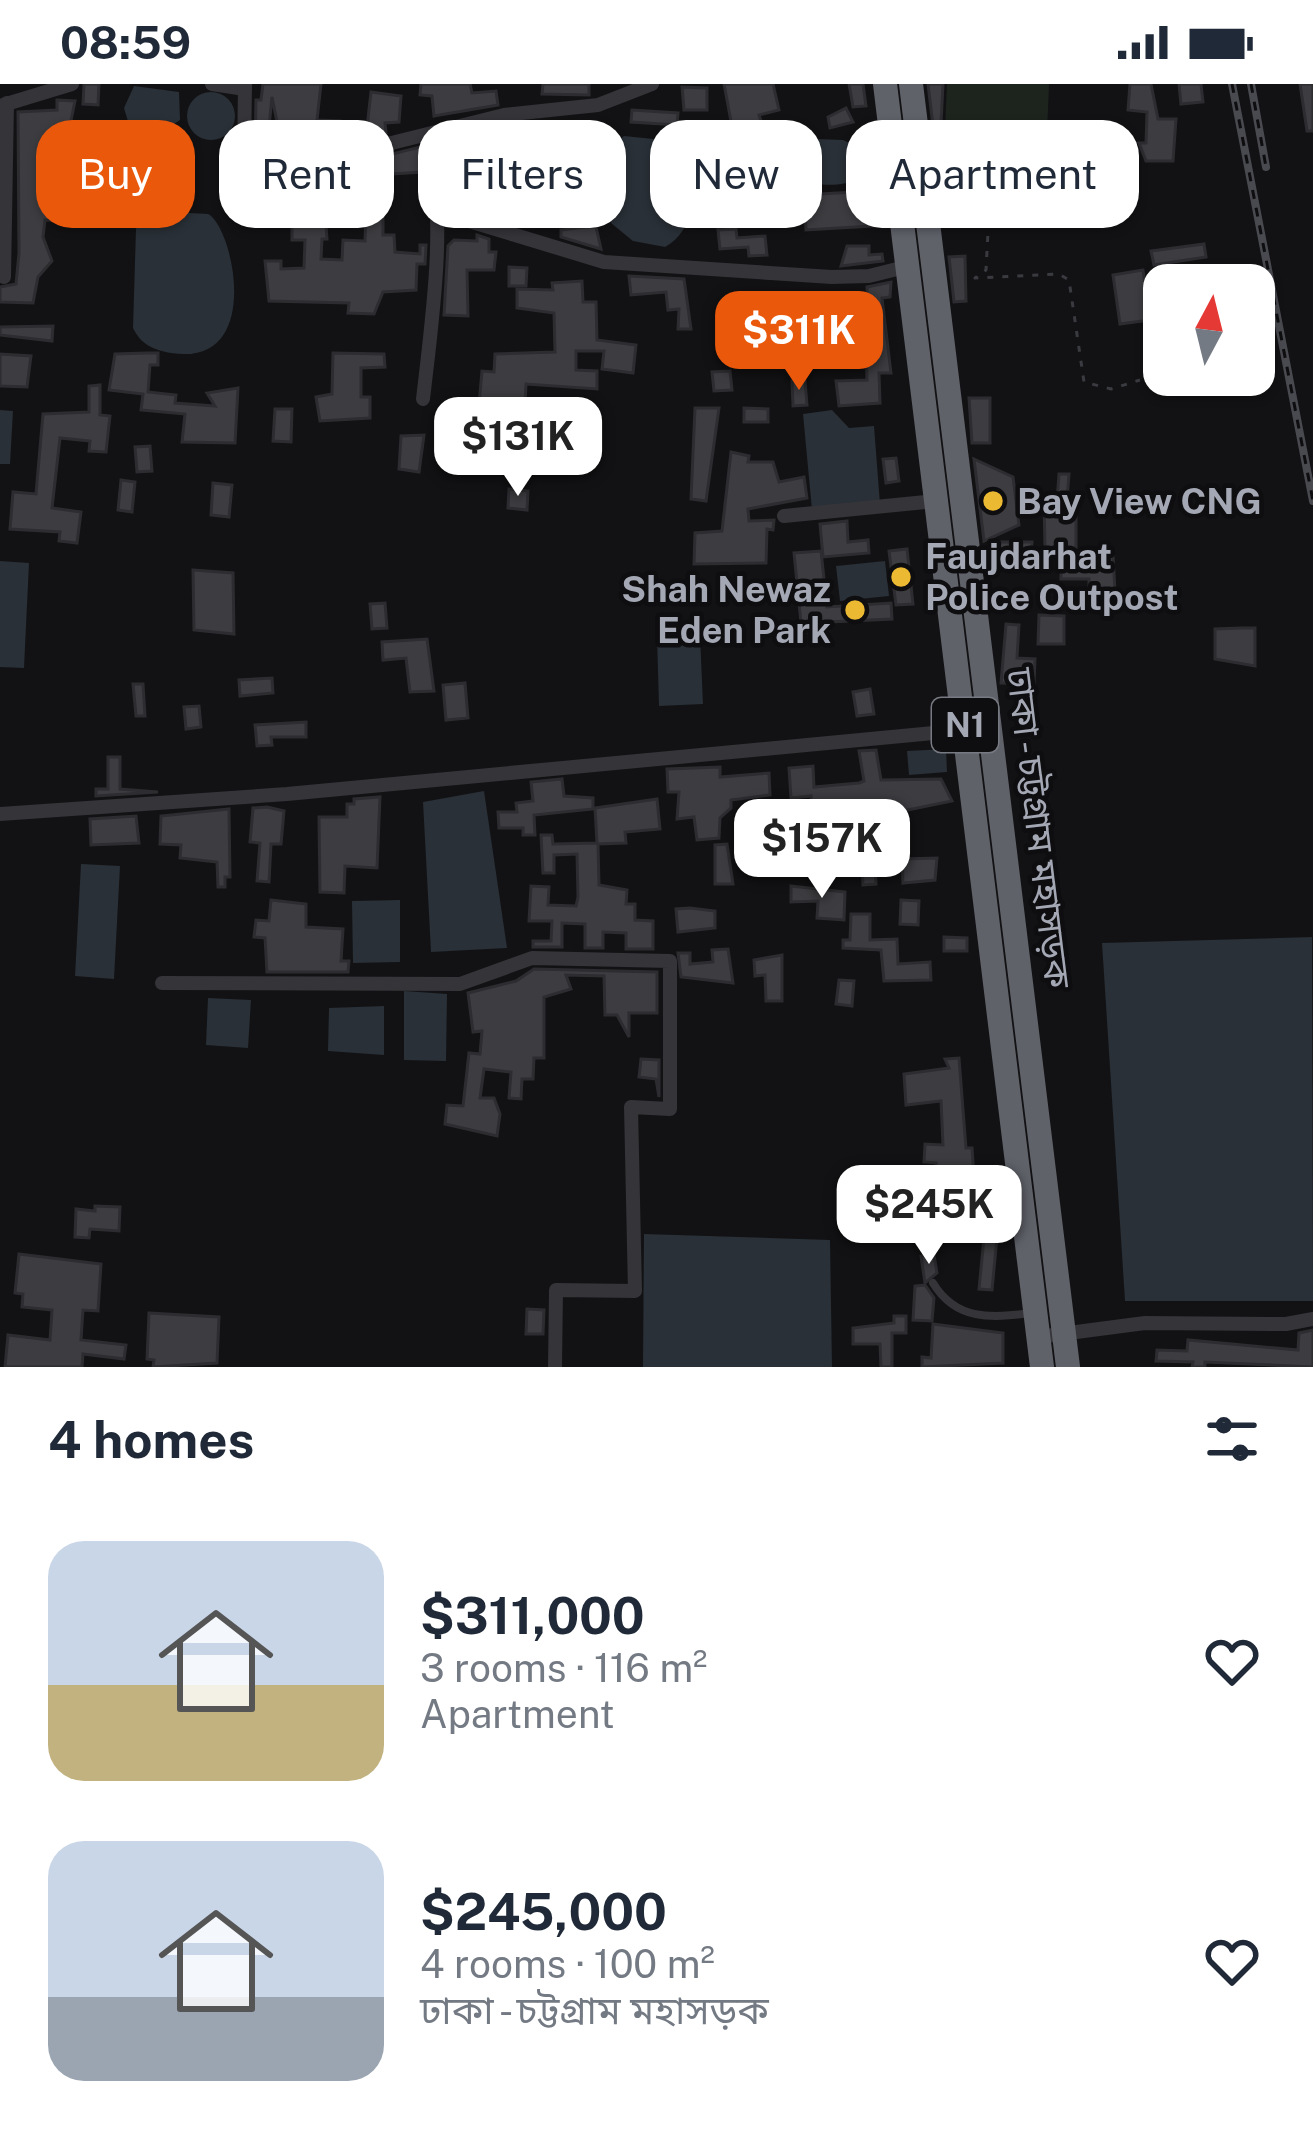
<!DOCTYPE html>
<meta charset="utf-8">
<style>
body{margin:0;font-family:"Public Sans","Noto Sans Bengali",sans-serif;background:#f6f6f7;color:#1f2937;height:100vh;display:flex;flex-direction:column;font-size:45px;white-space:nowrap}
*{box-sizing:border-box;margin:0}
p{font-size:39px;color:#747a83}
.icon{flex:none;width:66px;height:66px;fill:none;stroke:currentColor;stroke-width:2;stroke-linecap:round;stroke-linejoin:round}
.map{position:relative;height:1283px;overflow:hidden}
.details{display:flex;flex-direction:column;background:#fff;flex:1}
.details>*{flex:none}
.hud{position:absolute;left:36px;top:36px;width:1242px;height:108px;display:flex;gap:24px}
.needle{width:78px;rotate:7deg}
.fabs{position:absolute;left:1143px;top:180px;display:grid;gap:24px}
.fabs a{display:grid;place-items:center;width:132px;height:132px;border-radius:24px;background:#fff;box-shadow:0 3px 9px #0004;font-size:60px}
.price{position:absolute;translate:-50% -102px;padding:0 27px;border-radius:24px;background:#fff;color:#222;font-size:39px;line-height:78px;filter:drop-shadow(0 3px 6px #0008)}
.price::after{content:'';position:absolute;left:50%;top:72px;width:36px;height:27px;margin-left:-18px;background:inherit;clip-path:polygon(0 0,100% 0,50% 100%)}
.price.selected{background:#ea580c;color:#fff}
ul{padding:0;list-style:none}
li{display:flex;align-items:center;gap:36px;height:300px;padding:0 48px}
li span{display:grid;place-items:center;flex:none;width:336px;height:240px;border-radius:36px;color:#555}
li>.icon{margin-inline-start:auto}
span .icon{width:144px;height:144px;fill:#fffc;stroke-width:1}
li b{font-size:51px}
h2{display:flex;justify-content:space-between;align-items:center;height:144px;padding:0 48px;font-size:51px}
.chip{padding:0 42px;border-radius:36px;background:#fff;box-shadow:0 3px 9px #0004;font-size:42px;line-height:108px}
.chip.selected{background:#ea580c;color:#fff}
.status{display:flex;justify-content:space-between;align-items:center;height:84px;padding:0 60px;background:#fff;direction:ltr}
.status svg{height:33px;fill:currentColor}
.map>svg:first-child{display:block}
.green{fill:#1d241e}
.water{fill:#293037}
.building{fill:#3d3d41;stroke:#2d2c30;stroke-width:3}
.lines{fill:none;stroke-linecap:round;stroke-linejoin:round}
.path{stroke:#3a3b40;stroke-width:3;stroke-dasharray:6 9;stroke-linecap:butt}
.lane{stroke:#343439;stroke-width:8}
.street{stroke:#343439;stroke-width:14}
.highway{stroke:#60626a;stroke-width:24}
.rail-casing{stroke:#494a50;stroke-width:8}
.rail{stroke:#0e0d0f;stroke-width:3;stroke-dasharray:9;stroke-linecap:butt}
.poi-dot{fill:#ecb932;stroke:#0e0d0f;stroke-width:4.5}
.labels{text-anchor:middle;stroke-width:9;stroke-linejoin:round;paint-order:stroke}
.shield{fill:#0e0d0f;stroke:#777a82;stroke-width:3}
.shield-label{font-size:33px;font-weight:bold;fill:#a4a8b4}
.poi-label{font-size:36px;font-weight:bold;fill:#a4a8b4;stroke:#0e0d0f;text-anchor:start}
.street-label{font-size:36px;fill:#a4a8b4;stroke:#0e0d0f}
</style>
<div class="status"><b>08:59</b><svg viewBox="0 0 49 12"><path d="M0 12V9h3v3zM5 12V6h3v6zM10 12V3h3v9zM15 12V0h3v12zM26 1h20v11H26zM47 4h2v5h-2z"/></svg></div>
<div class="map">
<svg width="1313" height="1283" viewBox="0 0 1313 1283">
<rect width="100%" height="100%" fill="#121214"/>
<polygon class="green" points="947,0 1049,0 1046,74 944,71"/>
<g class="water">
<polygon points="134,2 179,8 180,36 155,53 130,44 124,24"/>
<circle cx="211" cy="32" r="24"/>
<polygon points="544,47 572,48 585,61 584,99 571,122 550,123 531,111 530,74"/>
<path d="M624,52L673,57L694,77C698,107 694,147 665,163L633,157L611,139L610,70L612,61Z"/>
<path d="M816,55L843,56L864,66L859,95C841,103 811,104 796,90L798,70Z"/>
<path d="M155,127L208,130C233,142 265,284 171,269C154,266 141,261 133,244L136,145L139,136Z"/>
<polygon points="0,326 13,327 10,380 0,380"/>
<polygon points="832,326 849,344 874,342 880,420 812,426 803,330"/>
<polygon points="0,477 29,479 24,584 0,583"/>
<polygon points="885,477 889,512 840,517 836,482"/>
<polygon points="700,551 703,620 659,622 657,552"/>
<polygon points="946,665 947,688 909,691 907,667"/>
<polygon points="484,707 507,864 431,868 423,718"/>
<polygon points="81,780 120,782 114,895 75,892"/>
<polygon points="400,816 400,878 353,879 352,817"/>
<polygon points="1312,853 1313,1217 1125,1217 1102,859"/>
<polygon points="404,907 447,910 446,977 404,976"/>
<polygon points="208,914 251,916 248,964 206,961"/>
<polygon points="384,922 384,971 328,967 329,924"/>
<polygon points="644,1150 830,1156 832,1283 643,1283"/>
</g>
<g class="building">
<polygon points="84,0 99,0 98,21 83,20"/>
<polygon points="263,0 321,0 317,36 340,37 339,49 319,47 322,65 284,73 272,13 266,73 255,68 256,16 261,16"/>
<polygon points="421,0 470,0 472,9 496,7 498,21 434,32 432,12 420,11"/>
<polygon points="543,0 589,0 589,11 542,10"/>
<polygon points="724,0 773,0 779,26 759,31 762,40 733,48"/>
<polygon points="849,0 863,0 866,22 853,23"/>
<polygon points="928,0 943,0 940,59 935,59"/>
<polygon points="1130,0 1151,0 1158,35 1176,35 1173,77 1146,77 1139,59 1146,59 1147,28 1128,26"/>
<polygon points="1179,0 1201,0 1203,18 1181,20"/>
<polygon points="1300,0 1313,0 1313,47 1307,47"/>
<polygon points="682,3 707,4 707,26 684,26"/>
<polygon points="371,8 401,12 399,38 385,39 386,49 372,52 366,52"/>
<polygon points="57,16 75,17 68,51 62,51 60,69 69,70 66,102 99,104 104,65 134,70 133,96 114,95 113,117 75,114 74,138 45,136 43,153 52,177 38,193 33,219 0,218 0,203 16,200 19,169 18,28 57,26"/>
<polygon points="846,24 853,38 830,44 828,33"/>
<polygon points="632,26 678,29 677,41 631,38"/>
<polygon points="513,41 512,53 539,43 541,48 503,70 508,114 484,115 484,67 464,69 468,114 457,114 459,92 446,93 445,57"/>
<polygon points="420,63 423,88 375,91 372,75"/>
<polygon points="313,91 320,129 325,129 327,155 322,155 321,175 342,176 343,156 365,157 366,130 383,130 383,151 394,151 395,168 420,170 420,161 426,161 425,180 417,180 416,206 383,208 374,230 348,229 349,219 269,217 265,177 281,177 281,185 304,184 305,156 292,156 292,142 298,142 299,129 309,129 299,94"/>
<polygon points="170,96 188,97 184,124 167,122"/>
<polygon points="871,107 872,142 806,146 804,111"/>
<polygon points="585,143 596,143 601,165 561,153 561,146"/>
<polygon points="736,145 737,154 765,152 767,171 749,172 748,163 720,165 718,146"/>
<polygon points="477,151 489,155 489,168 496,168 494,186 467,186 468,232 444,231 448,162 454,156 477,157"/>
<polygon points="1204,160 1206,173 1154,181 1151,167"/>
<polygon points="847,162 869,162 869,171 882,170 883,177 841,182"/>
<polygon points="965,172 966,217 954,218 949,173"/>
<polygon points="509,183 527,184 526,202 509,202"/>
<polygon points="1143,186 1150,236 1120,240 1113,191"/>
<polygon points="629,192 684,195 691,245 678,245 679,225 668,226 666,208 631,211"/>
<polygon points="582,197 583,218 596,218 597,256 636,261 633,289 602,285 604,267 576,267 576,286 597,287 597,305 526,300 525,321 502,320 500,359 486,358 488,321 479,320 482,287 494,288 495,270 555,268 554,229 517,224 517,205 553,206 552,199"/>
<polygon points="891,198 890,213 882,214 891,289 879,289 880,319 839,322 836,297 867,296 866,267 851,267 850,240 868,240 867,203"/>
<polygon points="53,242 52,257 0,251 0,243"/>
<polygon points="758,254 760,273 742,274 741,255"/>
<polygon points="147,269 158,269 158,281 150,281 148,308 176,311 175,319 215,322 207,309 238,304 235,359 182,358 185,330 141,326 143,310 109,306 115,270"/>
<polygon points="333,269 384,270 385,283 361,284 361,313 370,313 370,334 320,337 316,313 332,310"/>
<polygon points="0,270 31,272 27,303 0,302"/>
<polygon points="730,287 732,306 714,307 712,288"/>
<polygon points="792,297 805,297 807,321 793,322"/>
<polygon points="100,301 100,331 110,332 106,368 89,367 90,357 60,354 52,424 81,428 77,459 59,457 60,448 10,445 13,408 36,410 43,330 89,328 89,302"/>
<polygon points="969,314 990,314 990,359 972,359"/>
<polygon points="695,324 719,324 706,417 691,415"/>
<polygon points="744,324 768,325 768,338 744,338"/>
<polygon points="275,325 292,325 291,358 273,357"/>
<polygon points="424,351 419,388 399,385 401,352"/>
<polygon points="150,362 152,387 137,388 135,363"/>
<polygon points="731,368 749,372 748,378 773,378 779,398 804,393 807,414 748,425 749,437 774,436 773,446 767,445 766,479 694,480 695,449 722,447"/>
<polygon points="896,374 899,397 886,399 883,375"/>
<polygon points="974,375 1013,393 1019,441 984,457"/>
<polygon points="1059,390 1069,390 1067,416 1076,416 1076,464 1045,464 1044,417 1057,417"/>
<polygon points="121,396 135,398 132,428 118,426"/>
<polygon points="213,399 232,401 229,433 211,431"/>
<polygon points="509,405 528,407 527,426 508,424"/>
<polygon points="847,437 848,458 868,456 869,469 823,473 820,440"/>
<polygon points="989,458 1032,458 1031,478 991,484"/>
<polygon points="907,465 913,520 896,521 889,467"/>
<polygon points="821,467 827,523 891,519 892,535 829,538 829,546 802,549 794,469"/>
<polygon points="1113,472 1115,507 1089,509 1089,495 1061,495 1061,485 1089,485 1089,473"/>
<polygon points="193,486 233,489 234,550 194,546"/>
<polygon points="385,519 387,544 372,545 370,520"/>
<polygon points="1039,531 1064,532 1064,560 1038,560"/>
<polygon points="1006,540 1019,541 1017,574 1035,575 1034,600 1001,599"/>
<polygon points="1241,544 1255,544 1255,582 1215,575 1215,545"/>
<polygon points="427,555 434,607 410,608 406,574 383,576 382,558"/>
<polygon points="272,594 273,609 240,612 239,596"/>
<polygon points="465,599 468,634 446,636 443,601"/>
<polygon points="133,600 143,600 145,632 136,632"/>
<polygon points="870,605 874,630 857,632 853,608"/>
<polygon points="199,622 201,643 186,645 184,623"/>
<polygon points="306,638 306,653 271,653 272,661 257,662 255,641"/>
<polygon points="876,666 881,696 941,695 952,717 893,729 895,763 881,764 880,730 825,732 826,750 805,751 807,772 783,773 780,743 812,741 811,712 791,714 789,684 813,682 814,703 859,699 864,697 859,667"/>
<polygon points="108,673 120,673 120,705 158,708 96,712 96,705 108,705"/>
<polygon points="720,683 720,693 769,689 770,711 731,716 731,724 720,734 719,754 697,756 694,733 677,735 679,708 668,708 667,685"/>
<polygon points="562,695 564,712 593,714 593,725 534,731 535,751 523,751 523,744 499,744 498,728 517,728 516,719 533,717 531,698"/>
<polygon points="380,713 377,784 345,782 344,809 320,808 319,733 347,733 347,720 354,720 354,715"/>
<polygon points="657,715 660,745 625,748 626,759 598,760 599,801 627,806 626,820 635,820 635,836 653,837 653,865 626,865 626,849 603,848 603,864 585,864 585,840 562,839 562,863 533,863 533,857 551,857 552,837 529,837 531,802 549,803 548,821 576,822 578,813 577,770 554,771 554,789 543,789 541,751 552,751 553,760 597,759 595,724"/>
<polygon points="267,723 284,727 281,760 271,760 269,798 257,797 260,759 250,758 253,724"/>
<polygon points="229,725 230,793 225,793 225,803 218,803 217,778 180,774 181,761 160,760 161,732"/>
<polygon points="136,732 139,759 91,761 90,735"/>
<polygon points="727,760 733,800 715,800 715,761"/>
<polygon points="937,774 935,796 903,799 902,775"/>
<polygon points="875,778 876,800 863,801 862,779"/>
<polygon points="791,802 845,808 844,836 817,834 818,817 791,818"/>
<polygon points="271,816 306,820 306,843 343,845 341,877 349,877 348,888 267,888 265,854 254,853 256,836 269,837"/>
<polygon points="901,816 919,817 918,841 900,840"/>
<polygon points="690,824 715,827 715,844 678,848 676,825"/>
<polygon points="851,830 870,830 870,856 897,855 898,880 930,878 931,896 884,897 881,866 843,864 843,856 850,856"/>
<polygon points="944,853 967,854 967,867 944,867"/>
<polygon points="728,865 733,899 681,893 678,869 690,869 690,880 713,878 712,866"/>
<polygon points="782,871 782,917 766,917 765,891 755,892 754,876"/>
<polygon points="534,885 657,888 657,929 629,929 629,953 617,931 605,931 604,892 566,891 571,905 544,913 544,974 534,974 533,995 522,995 521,1015 509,1014 511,988 484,985 480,1014 494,1014 500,1030 497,1052 445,1040 447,1021 463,1022 469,969 480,970 482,947 473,948 468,909 516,897"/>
<polygon points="839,896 854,897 852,922 836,920"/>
<polygon points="959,974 966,1064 972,1064 974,1092 982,1092 985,1142 998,1143 992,1206 979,1205 984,1154 945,1156 936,1079 924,1078 925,1060 943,1061 941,1017 906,1021 904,990 949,984 945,975"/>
<polygon points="641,975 659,976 659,1013 656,995 639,993"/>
<polygon points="95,1122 120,1123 119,1147 90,1145 89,1154 75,1153 76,1125 95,1127"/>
<polygon points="19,1170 101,1180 98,1227 83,1226 81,1256 126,1261 124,1275 83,1270 82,1283 5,1283 8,1251 50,1256 52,1226 22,1223 23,1210 15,1209"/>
<polygon points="934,1171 937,1189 925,1199 921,1172"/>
<polygon points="915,1202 925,1201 934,1214 932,1237 913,1236"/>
<polygon points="527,1225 544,1226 543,1250 526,1250"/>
<polygon points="149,1229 219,1233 217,1279 153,1283 154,1276 147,1275"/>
<polygon points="894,1232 906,1232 906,1249 892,1249 892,1283 881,1283 880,1260 853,1260 853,1244 894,1239"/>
<polygon points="933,1240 1003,1249 1003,1279 922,1283 922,1273 931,1274"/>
<polygon points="1313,1246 1313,1283 1205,1278 1205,1283 1192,1283 1193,1278 1156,1277 1157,1266 1187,1267 1188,1256 1298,1266 1299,1249"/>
</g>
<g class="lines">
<polyline class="path" points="1020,91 1010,118 989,130 986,186 975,194 1059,190 1069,196 1084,298 1111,305 1140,296"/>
<path class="lane" d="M933,1199C956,1237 991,1234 1031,1229"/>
<g class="street">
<polyline points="212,0 245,5"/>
<polyline points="245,0 244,76 275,88 504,31 598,21 652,0"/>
<polyline points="3,21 72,0"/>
<polyline points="439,128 604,178 832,193 869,192 905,183"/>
<polyline points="4,193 7,19"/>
<path d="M423,315C434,220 445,147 430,51"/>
<polyline points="784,432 936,417"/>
<polyline points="0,730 287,710 965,646"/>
<polyline points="162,899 460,900 532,874 670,877 670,1025 631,1023 635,1207 556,1206 555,1283"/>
<polyline points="1038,1253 1145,1239 1286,1240 1313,1235"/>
</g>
<g class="highway">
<polyline points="885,0 1042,1283"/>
<polyline points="911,0 1068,1283"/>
</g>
<g class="rail-casing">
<g id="rail">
<polyline points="1232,0 1313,417"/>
<polyline points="1251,0 1266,83"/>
</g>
</g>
<use href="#rail" class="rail"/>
</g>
<g class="poi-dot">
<circle cx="993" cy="417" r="12"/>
<circle cx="901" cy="493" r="12"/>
<circle cx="855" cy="526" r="12"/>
</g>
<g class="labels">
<rect class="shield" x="932" y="614" width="66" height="54" rx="9"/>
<g class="shield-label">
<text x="965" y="653">N1</text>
</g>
<g class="poi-label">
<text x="1017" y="430">Bay View CNG</text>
<text x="925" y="485">Faujdarhat<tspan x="925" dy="41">Police Outpost</tspan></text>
<text x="831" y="518" text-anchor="end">Shah Newaz<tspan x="831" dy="41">Eden Park</tspan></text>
</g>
<g class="street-label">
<text transform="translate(1039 744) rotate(83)" y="13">ঢাকা - চট্টগ্রাম মহাসড়ক</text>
</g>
</g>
</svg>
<div class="fabs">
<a><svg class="needle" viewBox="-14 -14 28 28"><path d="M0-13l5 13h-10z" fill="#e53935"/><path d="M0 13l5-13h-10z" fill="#747a83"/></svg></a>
</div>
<b class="price selected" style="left:799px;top:309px">$311K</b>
<b class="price" style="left:518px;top:415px">$131K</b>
<b class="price" style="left:822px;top:817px">$157K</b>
<b class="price" style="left:929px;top:1183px">$245K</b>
<div class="hud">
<a class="chip selected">Buy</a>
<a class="chip">Rent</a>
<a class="chip">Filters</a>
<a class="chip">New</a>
<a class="chip">Apartment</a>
</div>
</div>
<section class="details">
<h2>4 homes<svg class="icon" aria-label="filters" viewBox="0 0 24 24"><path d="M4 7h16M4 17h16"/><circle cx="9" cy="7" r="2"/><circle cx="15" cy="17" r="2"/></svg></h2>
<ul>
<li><span style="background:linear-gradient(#c9d6e8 60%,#c2b280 0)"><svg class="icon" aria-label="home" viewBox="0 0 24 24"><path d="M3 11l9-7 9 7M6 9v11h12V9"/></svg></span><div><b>$311,000</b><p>3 rooms · 116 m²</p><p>Apartment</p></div><svg class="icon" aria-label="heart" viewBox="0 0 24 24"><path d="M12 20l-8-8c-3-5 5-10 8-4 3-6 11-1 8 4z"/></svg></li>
<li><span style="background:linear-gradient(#c9d6e8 65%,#9aa5b1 0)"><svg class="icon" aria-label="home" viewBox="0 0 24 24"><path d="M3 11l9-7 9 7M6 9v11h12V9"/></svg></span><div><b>$245,000</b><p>4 rooms · 100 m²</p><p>ঢাকা - চট্টগ্রাম মহাসড়ক</p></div><svg class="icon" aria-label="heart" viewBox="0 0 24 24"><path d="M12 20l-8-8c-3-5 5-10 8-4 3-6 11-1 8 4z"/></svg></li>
</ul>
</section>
